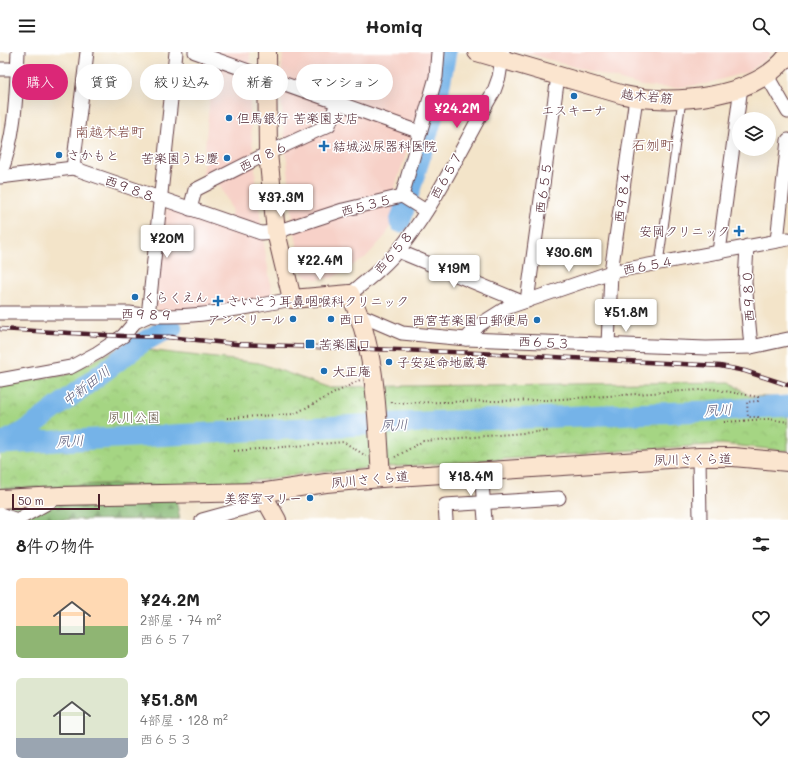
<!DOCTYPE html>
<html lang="ja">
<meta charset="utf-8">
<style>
body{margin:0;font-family:Mali,"Klee One",sans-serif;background:#f6f6f6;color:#222;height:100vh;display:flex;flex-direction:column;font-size:15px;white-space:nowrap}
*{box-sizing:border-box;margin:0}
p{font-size:13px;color:#767676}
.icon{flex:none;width:22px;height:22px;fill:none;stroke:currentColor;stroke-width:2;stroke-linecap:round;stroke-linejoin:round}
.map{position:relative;height:468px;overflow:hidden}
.sheet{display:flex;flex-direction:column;background:#fff;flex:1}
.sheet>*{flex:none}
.hud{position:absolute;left:12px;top:12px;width:400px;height:36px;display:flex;gap:8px}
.controls{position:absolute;left:732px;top:60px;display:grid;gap:8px}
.controls a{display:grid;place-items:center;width:44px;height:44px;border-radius:50%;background:#fff;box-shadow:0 4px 16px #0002;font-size:20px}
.scale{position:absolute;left:12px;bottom:10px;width:88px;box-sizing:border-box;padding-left:4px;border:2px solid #4a1f2b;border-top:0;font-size:11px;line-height:14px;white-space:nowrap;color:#4a1f2b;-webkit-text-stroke:3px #fff;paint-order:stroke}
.price{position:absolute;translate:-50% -34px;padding:0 9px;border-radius:4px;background:#fff;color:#222;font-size:13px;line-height:26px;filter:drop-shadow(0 1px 2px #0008)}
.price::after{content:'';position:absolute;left:50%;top:24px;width:12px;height:9px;margin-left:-6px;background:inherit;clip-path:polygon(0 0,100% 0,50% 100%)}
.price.selected{background:#db2777;color:#fff}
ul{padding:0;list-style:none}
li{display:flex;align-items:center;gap:12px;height:100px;padding:0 16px}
li span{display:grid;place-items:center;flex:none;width:112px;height:80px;border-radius:6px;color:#555}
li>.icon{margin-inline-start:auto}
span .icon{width:48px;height:48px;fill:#fffc;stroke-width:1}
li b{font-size:17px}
h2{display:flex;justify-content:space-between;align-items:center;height:48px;padding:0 16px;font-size:17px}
.tag{padding:0 14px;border-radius:18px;background:#fff;box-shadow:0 4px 16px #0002;font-size:14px;line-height:36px}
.tag.selected{background:#db2777;color:#fff}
header{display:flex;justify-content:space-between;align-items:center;height:52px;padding:0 16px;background:#fff;font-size:18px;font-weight:700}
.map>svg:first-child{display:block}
.built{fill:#f7d1c8}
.forest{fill:url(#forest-firs);stroke:#676a4e}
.park{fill:url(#park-crowns);stroke:#787a57}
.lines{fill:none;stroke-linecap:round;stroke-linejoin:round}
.river{stroke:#75b3e8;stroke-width:21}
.lane-casing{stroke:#633d43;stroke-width:9}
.street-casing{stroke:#633d43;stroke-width:15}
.secondary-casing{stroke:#633d43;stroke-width:20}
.path{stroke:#633d43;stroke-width:2;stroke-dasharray:1 3;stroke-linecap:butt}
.lane{stroke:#fff;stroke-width:7}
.street{stroke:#fff;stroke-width:13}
.secondary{stroke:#fbe5cf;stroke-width:18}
.rail-casing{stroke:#4a1f2b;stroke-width:4.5}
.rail{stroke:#fff;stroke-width:3;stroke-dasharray:9;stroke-linecap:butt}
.poi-dot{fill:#1f6fb2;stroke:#fff;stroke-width:1.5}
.labels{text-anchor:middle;stroke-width:3;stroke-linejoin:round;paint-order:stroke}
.street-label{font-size:13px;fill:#4a1f2b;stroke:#fff}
.poi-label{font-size:13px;fill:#4a1f2b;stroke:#fff;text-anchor:start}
.park-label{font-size:13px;fill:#655645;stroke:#fff}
.neighbourhood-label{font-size:14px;fill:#804b46;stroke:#fff}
.water-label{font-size:14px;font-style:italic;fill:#5b5a77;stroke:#fff}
</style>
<header><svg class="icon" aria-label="menu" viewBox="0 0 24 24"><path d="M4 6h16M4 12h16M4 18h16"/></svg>Homiq<svg class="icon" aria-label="search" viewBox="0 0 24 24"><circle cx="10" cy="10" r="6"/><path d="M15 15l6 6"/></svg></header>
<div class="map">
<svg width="788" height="468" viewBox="0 0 788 468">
<defs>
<pattern id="forest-firs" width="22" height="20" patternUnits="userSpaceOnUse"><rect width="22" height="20" fill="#84b671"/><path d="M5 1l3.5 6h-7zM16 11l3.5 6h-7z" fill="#6e935d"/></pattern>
<pattern id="park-crowns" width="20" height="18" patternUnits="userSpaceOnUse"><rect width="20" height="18" fill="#a5d583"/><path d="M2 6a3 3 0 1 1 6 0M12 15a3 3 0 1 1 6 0" fill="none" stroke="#90b671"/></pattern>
</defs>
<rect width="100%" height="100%" fill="#fff"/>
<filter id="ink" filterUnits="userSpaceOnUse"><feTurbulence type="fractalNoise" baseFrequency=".025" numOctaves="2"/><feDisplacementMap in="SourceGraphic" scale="8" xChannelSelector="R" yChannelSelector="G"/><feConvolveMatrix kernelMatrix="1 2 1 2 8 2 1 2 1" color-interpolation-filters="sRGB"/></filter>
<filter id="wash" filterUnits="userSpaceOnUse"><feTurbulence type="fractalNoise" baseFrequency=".012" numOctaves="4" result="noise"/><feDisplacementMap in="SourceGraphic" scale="16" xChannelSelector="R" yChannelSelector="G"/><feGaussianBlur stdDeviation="0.9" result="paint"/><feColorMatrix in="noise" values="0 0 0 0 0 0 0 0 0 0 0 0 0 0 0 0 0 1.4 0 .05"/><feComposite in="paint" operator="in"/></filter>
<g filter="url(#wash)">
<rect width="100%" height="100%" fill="#f3e4c9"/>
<g class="built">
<polygon points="214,0 250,0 250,69 261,174 272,240 269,244 234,254 159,260 155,255 165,159 170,156 228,176 232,158 219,132 202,129"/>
<polygon points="283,0 433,0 428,26 410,90 394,138 399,154 386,183 366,205 332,226 317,227 302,222 293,169 280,37"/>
<polygon points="522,0 772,0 765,8 747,20 705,32 675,36 642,34"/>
</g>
<polygon class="forest" points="101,432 173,433 180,467 0,468 0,437"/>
<polygon class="park" points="121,295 259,311 327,335 730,330 749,344 788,346 788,399 722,392 315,420 222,434 101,432 0,437 0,333 66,323"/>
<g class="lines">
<g class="river">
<polyline points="400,170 436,54 446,0"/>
<polyline points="4,390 24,380 143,290 163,279 172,276"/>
<polyline points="0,392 399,371 708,359 788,354"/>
</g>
</g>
</g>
<g filter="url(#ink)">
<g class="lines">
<g class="lane-casing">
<polyline id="lane" points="659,211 682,48"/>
</g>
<g class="street-casing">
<g id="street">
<polyline points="195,0 420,80"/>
<polyline points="0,17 18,17"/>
<polyline points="766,22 788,60"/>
<polyline points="73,116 87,0"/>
<path d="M0,123C16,83 16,43 18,0"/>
<polyline points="0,125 73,116 261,181 276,180 343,158 402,144"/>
<polyline points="402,144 436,25 438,0"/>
<polyline points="402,144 426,159"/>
<polyline points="190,157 195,138 268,101 329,73 337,51"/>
<polyline points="777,189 788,88"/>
<polyline points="747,194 745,230 751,295"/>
<polyline points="398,199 522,250"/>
<polyline points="719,200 741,35"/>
<path d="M350,242C369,227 390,210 405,190C439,146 466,87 494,39L499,25L503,0"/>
<polyline points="527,249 558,24"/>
<path d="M0,261H129C183,270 238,257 292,247"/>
<polyline points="360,263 402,281 466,287 479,273 506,256 611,220 788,187"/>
<polyline points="148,264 176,0"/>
<polyline points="466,287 706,296 751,295 788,287"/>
<polyline points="608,293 611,220 636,46"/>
<polyline points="0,328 71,315 97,301 123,284 135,270 148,264"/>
<polyline points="699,405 700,468"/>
<polyline points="481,419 485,468"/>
<polyline points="0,462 17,468"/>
<polyline points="17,468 58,445"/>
<polyline points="202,468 267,450"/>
<polyline points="446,468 445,453 559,446"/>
</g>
</g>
<g class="secondary-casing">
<g id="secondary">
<path d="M267,0L268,101L276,180L292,247L350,242C377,298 377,365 381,426"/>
<path d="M477,0L624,43C673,54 756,46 788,3"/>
<polyline points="266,440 267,450 277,468"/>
<polyline points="0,447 60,444 266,440 326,431 381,426 699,405 733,405 788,410"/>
</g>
</g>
<g class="path">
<polyline points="391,350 395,351 546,348 713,337 758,345 758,349 747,350 748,365 758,365 758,368"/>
<polyline points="227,366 294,362 360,328"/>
<polyline points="724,370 768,367 788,370"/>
<polyline points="234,399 344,390 366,404"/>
<polyline points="395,405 423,389 549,379"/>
</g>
<use href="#lane" class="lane"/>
<use href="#street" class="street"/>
<use href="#secondary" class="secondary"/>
<g class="rail-casing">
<g id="rail">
<polyline points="0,277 123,284 173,285"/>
<polyline points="168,285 236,292 479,301 720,314 745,319 788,333"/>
</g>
</g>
<use href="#rail" class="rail"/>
</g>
</g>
<g class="poi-dot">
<circle cx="574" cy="44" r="4"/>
<circle cx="229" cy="66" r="4"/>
<path d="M322 88h4v4h4v4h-4v4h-4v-4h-4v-4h4z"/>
<circle cx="59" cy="103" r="4"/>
<circle cx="227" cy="106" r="4"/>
<path d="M737 173h4v4h4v4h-4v4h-4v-4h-4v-4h4z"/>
<circle cx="135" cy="245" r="4"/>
<path d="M216 243h4v4h4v4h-4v4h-4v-4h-4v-4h4z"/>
<circle cx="293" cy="267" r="4"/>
<circle cx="331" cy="267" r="4"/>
<circle cx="537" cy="268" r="4"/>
<rect x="305" y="287" width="10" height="10" rx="2"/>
<circle cx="389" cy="310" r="4"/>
<circle cx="324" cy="319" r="4"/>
<circle cx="310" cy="446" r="4"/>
</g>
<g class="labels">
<g class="street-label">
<text transform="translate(647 44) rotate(6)" y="5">越木岩筋</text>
<text transform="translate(263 104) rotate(-26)" y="5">西９８６</text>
<text transform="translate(446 123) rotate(-61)" y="5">西６５７</text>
<text transform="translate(130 136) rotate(20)" y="5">西９８８</text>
<text transform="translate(543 136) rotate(-82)" y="5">西６５５</text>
<text transform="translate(622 145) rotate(-82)" y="5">西９８４</text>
<text transform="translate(366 153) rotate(-15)" y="5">西５３５</text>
<text transform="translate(393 200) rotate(-49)" y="5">西６５８</text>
<text transform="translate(648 213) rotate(-11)" y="5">西６５４</text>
<text transform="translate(748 244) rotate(-93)" y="5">西９８０</text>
<text transform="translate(147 262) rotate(2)" y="5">西９８９</text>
<text transform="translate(544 290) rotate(3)" y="5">西６５３</text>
<text transform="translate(693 407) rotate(-1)" y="5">夙川さくら道</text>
<text transform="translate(370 427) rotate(-5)" y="5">夙川さくら道</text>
</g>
<g class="poi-label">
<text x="574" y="63" text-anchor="middle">エスキーナ</text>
<text x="237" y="71">但馬銀行 苦楽園支店</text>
<text x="333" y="99">結城泌尿器科医院</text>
<text x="67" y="108">さかもと</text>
<text x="219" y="111" text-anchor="end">苦楽園うお慶</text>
<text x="730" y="184" text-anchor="end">安岡クリニック</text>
<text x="143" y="250">くらくえん</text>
<text x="227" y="254">さいとう耳鼻咽喉科クリニック</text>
<text x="285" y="272" text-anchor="end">アンベリール</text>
<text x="339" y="272">西口</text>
<text x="529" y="273" text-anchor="end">西宮苦楽園口郵便局</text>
<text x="319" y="297">苦楽園口</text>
<text x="397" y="315">子安延命地蔵尊</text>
<text x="332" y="324">大正庵</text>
<text x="302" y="451" text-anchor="end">美容室マリー</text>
</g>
<g class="park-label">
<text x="134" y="370">夙川公園</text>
</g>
<g class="neighbourhood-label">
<text x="110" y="85">南越木岩町</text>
<text x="653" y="98">石刎町</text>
</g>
<g class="water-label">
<text transform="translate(86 334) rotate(-37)" y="5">中新田川</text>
<text transform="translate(718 358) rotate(-3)" y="5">夙川</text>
<text transform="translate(394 373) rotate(-3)" y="5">夙川</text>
<text transform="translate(70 389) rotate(-3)" y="5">夙川</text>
</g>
</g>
</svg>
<div class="controls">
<a><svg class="icon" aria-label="layers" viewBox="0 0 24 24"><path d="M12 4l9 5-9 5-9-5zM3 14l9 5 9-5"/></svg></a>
</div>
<div class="scale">50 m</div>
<b class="price selected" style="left:457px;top:77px">¥24.2M</b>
<b class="price" style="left:281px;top:166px">¥37.3M</b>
<b class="price" style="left:167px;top:207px">¥20M</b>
<b class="price" style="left:569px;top:221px">¥30.6M</b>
<b class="price" style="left:320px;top:229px">¥22.4M</b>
<b class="price" style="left:454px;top:237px">¥19M</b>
<b class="price" style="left:626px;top:281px">¥51.8M</b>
<b class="price" style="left:471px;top:445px">¥18.4M</b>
<div class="hud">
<a class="tag selected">購入</a>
<a class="tag">賃貸</a>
<a class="tag">絞り込み</a>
<a class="tag">新着</a>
<a class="tag">マンション</a>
</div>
</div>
<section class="sheet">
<h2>8件の物件<svg class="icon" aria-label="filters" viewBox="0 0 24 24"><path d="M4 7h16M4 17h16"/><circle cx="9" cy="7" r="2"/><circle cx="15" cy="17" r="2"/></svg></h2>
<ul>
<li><span style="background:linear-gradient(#ffd9b3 60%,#8fb573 0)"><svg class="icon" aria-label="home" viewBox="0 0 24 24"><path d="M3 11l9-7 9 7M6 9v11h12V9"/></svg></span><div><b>¥24.2M</b><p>2部屋 · 74 m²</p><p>西６５７</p></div><svg class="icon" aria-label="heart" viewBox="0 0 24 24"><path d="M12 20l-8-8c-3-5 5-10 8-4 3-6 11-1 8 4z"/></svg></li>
<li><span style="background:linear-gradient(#dfe7d0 75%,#9aa5b1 0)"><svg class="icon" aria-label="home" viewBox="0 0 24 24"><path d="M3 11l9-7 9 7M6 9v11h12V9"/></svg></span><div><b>¥51.8M</b><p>4部屋 · 128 m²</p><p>西６５３</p></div><svg class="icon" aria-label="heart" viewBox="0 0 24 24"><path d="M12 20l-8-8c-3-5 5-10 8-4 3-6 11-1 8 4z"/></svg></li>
</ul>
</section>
